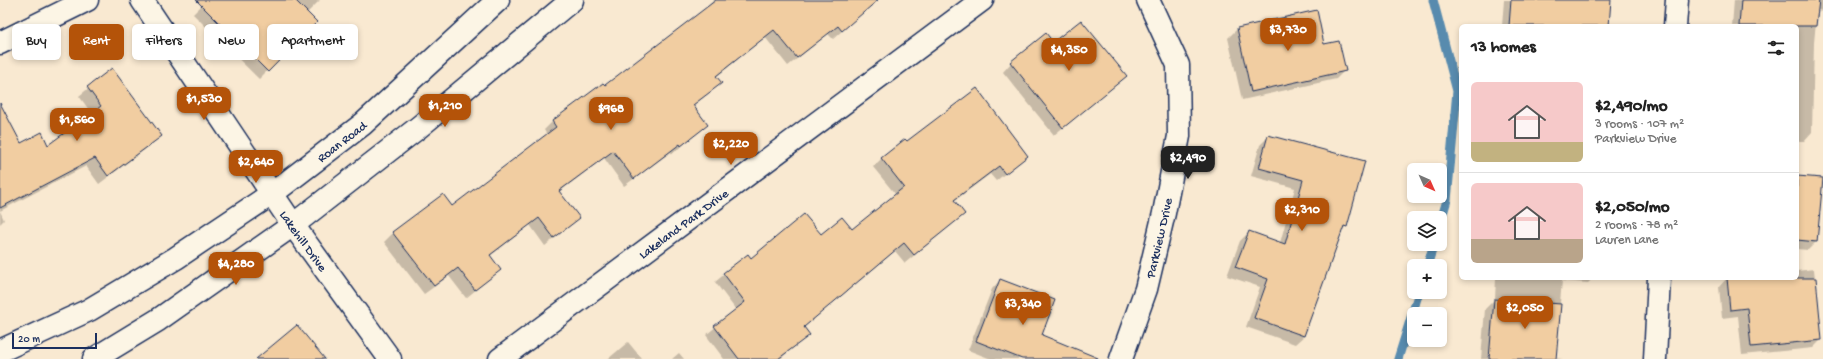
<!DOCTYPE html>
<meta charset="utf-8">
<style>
body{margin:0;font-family:"Gochi Hand",sans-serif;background:#f2f2f2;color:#222;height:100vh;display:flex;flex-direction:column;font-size:15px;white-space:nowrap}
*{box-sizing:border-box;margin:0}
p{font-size:13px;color:#767676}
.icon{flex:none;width:22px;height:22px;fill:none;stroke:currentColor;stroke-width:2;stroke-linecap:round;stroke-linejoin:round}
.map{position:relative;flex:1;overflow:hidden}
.details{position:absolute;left:1459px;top:24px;width:340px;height:256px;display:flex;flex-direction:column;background:#fff;border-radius:6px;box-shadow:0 2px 6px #0003}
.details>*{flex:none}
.hud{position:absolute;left:12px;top:24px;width:380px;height:36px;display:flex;gap:8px}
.needle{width:26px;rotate:135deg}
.controls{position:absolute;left:1407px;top:163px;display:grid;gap:8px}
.controls a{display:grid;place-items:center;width:40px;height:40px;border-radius:6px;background:#fff;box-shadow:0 2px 6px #0003;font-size:20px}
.scale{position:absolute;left:12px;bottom:10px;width:85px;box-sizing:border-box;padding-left:4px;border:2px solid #1b2f5e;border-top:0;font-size:11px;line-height:14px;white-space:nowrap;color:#1b2f5e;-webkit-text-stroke:3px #fcf5e5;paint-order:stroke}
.price{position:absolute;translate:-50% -34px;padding:0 9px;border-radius:8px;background:#b45309;color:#fff;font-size:13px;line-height:26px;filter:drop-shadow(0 1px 2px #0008)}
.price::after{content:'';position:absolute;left:50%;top:24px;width:12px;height:9px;margin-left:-6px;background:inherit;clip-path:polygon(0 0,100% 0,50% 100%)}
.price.selected{background:#222;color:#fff}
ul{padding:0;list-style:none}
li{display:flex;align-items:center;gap:12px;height:100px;padding:0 12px}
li+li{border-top:1px solid #e0e0e0}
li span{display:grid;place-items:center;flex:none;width:112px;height:80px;border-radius:6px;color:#555}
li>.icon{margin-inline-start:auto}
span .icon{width:48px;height:48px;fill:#fffc;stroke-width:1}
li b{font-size:17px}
h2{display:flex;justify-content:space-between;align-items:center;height:48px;padding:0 12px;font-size:17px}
.pill{padding:0 14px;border-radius:6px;background:#fff;box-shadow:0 2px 6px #0003;font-size:14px;line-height:36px}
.pill.selected{background:#b45309;color:#fff}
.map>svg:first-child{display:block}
.shadow{fill:#0003}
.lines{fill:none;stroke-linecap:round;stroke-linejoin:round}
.stream{stroke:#598bae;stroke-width:9}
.building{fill:#f1cda1;stroke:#1b2f5e}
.minor-casing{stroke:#1b2f5e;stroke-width:25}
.minor{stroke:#fcf5e5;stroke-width:22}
.labels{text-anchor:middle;stroke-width:3.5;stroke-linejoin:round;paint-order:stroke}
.street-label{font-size:13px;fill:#1b2f5e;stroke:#fcf5e5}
</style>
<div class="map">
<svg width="1823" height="359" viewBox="0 0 1823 359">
<rect width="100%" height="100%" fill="#f9e9d1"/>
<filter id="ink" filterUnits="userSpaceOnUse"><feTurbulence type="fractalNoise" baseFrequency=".025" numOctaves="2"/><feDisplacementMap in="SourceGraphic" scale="8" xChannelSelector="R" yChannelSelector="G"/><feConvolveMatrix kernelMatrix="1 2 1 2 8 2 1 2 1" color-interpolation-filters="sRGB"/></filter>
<g filter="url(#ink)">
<g class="shadow">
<polygon points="207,0 320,0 307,13 316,22 259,79 193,14"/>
<polygon points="714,0 877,0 833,39 828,34 788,66 765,37 716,77 721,83 693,106 707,125 672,154 671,152 624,186 604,158 559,192 579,218 545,246 530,225 490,256 500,270 466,298 449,276 424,294 384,242 393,233 452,207 547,135 544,130 553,121 605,87 701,13"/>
<polygon points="1504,0 1610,0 1608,26 1502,26"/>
<polygon points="1734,0 1823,0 1823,11 1817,10 1814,43 1812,132 1804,141 1797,141 1797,26 1732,26"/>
<polygon points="1316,11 1324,45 1345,70 1336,79 1242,100 1228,38 1237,29"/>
<polygon points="1053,44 1125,76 1054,135 1003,72 1011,63"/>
<polygon points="112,69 161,135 152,144 99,184 86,166 0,211 4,220 0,224 0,123 20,145 48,146 92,114 79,96"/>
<polygon points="1269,136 1346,226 1341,231 1304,336 1295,344 1246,327 1260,287 1227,276 1240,241 1249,232 1280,243 1295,188 1251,176 1260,145"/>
<polygon points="907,143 1027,156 996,181 990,174 954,201 964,214 955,222 905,263 895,251 803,328 808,335 780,359 724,359 706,335 736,310 715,282 748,255 751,260 821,235 852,231 896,195 873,167 882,158"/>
<polygon points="1797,177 1816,242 1808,250 1797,249"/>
<polygon points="1814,269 1821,340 1813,348 1742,355 1738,316 1722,318 1719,287 1727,278 1797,278 1797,271"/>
<polygon points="1496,278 1593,278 1588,283 1562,281 1555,358 1563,359 1481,359 1485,309 1495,299"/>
<polygon points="1000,280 1041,336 1054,359 991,359 968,350 992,289"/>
<polygon points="628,342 642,359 608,359"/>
<polygon points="679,353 684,359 672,359"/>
</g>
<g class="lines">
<g class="stream">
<polyline points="1433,0 1457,91 1447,200 1440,224"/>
<polyline points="1427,266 1434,244"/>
<polyline points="1398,359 1419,292"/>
</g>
</g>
<g class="building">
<polygon points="196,0 295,0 317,22 268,72"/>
<polygon points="716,0 878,0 842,31 838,26 797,58 774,30 716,76 722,83 693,105 708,125 681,146 680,144 634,179 613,151 559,191 580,218 554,238 539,218 490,255 501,270 475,290 458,268 434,286 392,232 443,194 452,206 556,127 552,121 603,83 605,85"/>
<polygon points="1511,0 1611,0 1609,26 1509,26"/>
<polygon points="1741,0 1819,0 1816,26 1739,26"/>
<polygon points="1317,10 1324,44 1339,41 1346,71 1251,92 1237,28"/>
<polygon points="1081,20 1127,76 1063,128 1010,62 1046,33 1053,42"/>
<polygon points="112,68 162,136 108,176 95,158 0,208 0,103 21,143 42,132 48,145 101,106 87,87"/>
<polygon points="977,88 1028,156 1005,174 999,166 954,200 965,214 914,255 904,243 804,327 810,335 778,359 739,359 714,326 745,302 723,273 748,254 751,258 804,214 821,234 842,217 852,229 904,187 881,158 905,139 907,141"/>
<polygon points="1268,135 1365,161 1347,227 1344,226 1304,336 1254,318 1268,279 1235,267 1249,231 1285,244 1303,180 1259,168"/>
<polygon points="1797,176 1823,178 1817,242 1797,240"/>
<polygon points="1727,278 1816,278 1822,340 1751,347 1747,308 1730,310"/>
<polygon points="1000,279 1055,300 1042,335 1098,358 1098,359 1022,359 976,341"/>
<polygon points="1494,299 1561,304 1556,359 1489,359"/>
<polygon points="297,325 325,359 256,359"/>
</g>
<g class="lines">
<g class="minor-casing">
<g id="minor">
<path id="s1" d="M142,0L293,225L390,359"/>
<polyline points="1675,26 1677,0"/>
<polyline points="0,43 87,0"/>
<path id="s2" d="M0,351L89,310L176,258L273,193L363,124L498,0"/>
<polyline points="94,359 158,320 293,225 419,127 572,0"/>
<path id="s3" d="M500,359L982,0"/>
<path id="s4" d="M1121,359L1146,289L1164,213L1179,136L1178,65L1148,0"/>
<polyline points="1655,359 1659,278"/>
</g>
</g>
<use href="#minor" class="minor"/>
</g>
</g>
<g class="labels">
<g class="street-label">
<text dy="5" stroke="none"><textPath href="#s2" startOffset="402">Roan Road</textPath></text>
<text dy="5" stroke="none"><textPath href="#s3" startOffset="228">Lakeland Park Drive</textPath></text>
<text dy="5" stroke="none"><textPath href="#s4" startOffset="127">Parkview Drive</textPath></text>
<text dy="5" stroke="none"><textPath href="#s1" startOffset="290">Lakehill Drive</textPath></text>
</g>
</g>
</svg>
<div class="controls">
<a><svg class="needle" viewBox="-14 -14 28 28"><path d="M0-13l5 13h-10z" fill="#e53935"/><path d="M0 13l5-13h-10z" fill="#767676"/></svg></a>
<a><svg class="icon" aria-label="layers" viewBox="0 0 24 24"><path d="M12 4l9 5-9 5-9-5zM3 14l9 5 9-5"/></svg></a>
<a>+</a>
<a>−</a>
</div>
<div class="scale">20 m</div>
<b class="price" style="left:1288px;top:52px">$3,730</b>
<b class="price" style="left:1069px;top:72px">$4,350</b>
<b class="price" style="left:204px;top:121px">$1,530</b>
<b class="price" style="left:445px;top:128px">$1,210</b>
<b class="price" style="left:611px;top:131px">$968</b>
<b class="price" style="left:77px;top:142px">$1,560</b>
<b class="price" style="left:731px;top:166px">$2,220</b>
<b class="price selected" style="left:1188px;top:180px">$2,490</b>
<b class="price" style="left:256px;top:184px">$2,640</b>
<b class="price" style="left:1302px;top:232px">$2,310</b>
<b class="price" style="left:236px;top:286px">$4,280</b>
<b class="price" style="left:1023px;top:326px">$3,340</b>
<b class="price" style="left:1525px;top:330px">$2,050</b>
<div class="hud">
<a class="pill">Buy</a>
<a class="pill selected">Rent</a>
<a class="pill">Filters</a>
<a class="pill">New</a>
<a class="pill">Apartment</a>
</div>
<section class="details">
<h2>13 homes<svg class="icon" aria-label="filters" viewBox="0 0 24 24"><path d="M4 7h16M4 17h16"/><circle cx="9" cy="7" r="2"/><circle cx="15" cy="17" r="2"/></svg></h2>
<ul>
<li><span style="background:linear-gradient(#f6c9c9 75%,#c2b280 0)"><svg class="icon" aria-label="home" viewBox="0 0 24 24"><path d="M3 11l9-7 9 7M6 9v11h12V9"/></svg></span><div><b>$2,490/mo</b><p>3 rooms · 107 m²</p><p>Parkview Drive</p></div></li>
<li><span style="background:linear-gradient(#f6c9c9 70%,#b9a48a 0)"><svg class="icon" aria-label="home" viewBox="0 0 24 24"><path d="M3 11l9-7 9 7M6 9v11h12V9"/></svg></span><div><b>$2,050/mo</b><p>2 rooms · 78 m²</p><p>Lauren Lane</p></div></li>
</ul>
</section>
</div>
